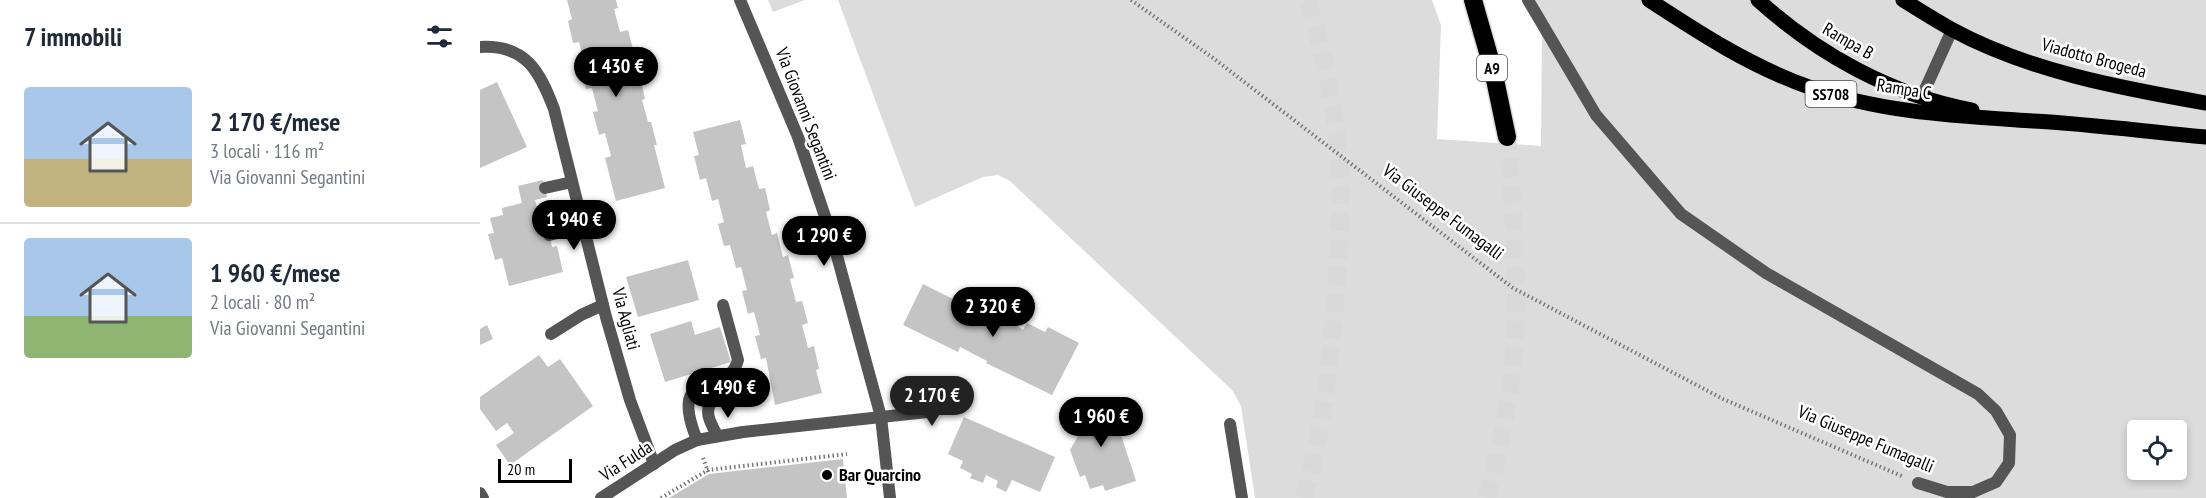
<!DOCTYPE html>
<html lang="it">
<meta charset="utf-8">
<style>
body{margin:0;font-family:"PT Sans Narrow",sans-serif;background:#f2f2f3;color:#1f2937;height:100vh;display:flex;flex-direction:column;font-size:22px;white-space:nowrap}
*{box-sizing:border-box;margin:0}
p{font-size:20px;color:#747a83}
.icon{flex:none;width:33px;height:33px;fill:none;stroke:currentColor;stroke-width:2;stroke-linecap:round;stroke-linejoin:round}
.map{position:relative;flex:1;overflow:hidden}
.drawer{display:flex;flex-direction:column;background:#fff;width:480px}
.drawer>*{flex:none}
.controls{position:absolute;left:1647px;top:420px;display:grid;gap:12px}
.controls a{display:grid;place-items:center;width:60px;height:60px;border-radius:6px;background:#fff;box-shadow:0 3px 9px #0003;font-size:30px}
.scale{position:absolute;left:18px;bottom:15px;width:74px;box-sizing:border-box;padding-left:6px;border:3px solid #000;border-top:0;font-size:16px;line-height:21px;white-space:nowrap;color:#000;-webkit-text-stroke:4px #fff;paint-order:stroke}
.price{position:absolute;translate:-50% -51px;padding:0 14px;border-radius:21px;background:#000;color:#fff;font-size:20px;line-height:39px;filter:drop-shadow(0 2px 3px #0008)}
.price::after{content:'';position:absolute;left:50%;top:36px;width:18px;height:14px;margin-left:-9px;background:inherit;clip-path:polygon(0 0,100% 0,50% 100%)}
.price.current{background:#222;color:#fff}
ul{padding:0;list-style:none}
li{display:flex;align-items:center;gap:18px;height:150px;padding:0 24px}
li+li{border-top:2px solid #e0e1e3}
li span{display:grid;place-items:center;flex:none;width:168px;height:120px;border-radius:6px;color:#555}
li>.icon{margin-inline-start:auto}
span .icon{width:72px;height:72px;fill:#fffc;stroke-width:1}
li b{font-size:26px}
h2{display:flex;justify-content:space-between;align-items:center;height:72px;padding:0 24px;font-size:26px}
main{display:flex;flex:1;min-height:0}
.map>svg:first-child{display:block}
.green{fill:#dcdcdc;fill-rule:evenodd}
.building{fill:#c4c4c4}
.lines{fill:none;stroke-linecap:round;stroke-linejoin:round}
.highway-tunnel{stroke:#d9d9d9;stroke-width:18;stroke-dasharray:18 9;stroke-linecap:butt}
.primary-casing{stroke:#dbdbdb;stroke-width:18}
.highway-casing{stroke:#dbdbdb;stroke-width:21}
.path{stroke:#777;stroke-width:4;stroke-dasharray:1.5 3;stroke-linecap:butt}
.lane{stroke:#555;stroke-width:12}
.street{stroke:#555;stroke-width:12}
.primary{stroke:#000;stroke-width:15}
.highway{stroke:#000;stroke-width:18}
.poi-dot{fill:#000;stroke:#fff;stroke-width:2}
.labels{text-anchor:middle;stroke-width:5;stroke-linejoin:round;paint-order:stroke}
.shield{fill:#fff;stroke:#4c4c4c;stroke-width:1.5}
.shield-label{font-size:16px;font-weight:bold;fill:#000}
.street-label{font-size:18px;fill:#000;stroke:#fff}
.poi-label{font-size:18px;font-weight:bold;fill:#000;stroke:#fff;text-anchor:start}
</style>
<main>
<section class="drawer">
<h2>7 immobili<svg class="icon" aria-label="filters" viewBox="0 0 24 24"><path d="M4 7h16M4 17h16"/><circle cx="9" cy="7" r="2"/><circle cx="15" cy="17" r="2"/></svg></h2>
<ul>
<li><span style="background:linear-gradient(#a9c7e8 60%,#c2b280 0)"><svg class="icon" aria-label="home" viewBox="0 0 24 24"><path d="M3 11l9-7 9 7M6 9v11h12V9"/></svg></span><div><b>2 170 €/mese</b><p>3 locali · 116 m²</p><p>Via Giovanni Segantini</p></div></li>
<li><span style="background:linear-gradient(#a9c7e8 65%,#8fb573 0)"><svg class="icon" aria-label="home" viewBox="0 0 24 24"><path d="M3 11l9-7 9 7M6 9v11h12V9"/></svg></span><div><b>1 960 €/mese</b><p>2 locali · 80 m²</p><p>Via Giovanni Segantini</p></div></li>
</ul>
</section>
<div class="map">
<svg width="1726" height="498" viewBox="0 0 1726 498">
<rect width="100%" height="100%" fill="#fff"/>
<g class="green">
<polygon points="288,0 325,0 293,12"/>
<path d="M358,0H952L961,25L957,139L1061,146L1062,23L1055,0H1726V498H775L761,406L752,390L530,181L518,175L503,177L435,207ZM1658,430H1696V470H1658Z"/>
</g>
<g class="building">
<polygon points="87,0 136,0 138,8 134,9 140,32 148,30 154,53 148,54 154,77 160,76 165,99 162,100 168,122 171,122 177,145 174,145 185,188 136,201 125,158 131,156 125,133 119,135 113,112 118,111 112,88 106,89 100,66 105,65 99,42 93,43 88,21 92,19"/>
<polygon points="17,82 47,147 0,168 0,90"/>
<polygon points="260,120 266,144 261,145 266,168 273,166 279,189 285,188 290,210 286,212 292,235 297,233 303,257 308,255 314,278 310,279 316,302 322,301 328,323 322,325 328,348 334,346 339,369 336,370 342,393 295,405 286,358 281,359 275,336 280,335 274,312 268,314 262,291 267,290 261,267 256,268 250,245 244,246 238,224 244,222 238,199 232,201 226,178 220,180 214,156 219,155 213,132"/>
<polygon points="63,180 67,197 55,200 61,222 66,221 72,247 77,246 83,272 29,286 22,258 15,260 8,234 14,233 10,218 23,215 22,208 42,203 38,186"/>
<polygon points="208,260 219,300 158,317 146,277"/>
<polygon points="443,284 473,299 477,292 499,304 495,310 502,314 504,310 516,316 520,310 540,320 537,326 543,330 547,323 565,332 568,327 599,343 572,395 506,363 507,361 480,347 478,352 423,325"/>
<polygon points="211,321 215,335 240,327 251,362 185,382 170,334"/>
<polygon points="7,325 13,339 0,345 0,329"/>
<polygon points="59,355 68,367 80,359 113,406 30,465 16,445 34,433 27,423 16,431 0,409 0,397"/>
<polygon points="629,398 656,481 625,491 623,485 610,489 605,475 600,477 590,450 598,436 596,428 605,406"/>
<polygon points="484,417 575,457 560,492 532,480 526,492 516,487 518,481 506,475 503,483 490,478 492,474 480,468 483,461 468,454"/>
<polygon points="363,459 367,498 189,498 229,474"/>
</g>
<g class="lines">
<g class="highway-tunnel">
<path d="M824,498C842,434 850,367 855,301C859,255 863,206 859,160C855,106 843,52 828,0"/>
<path d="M1007,498C1020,446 1032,393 1035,339C1038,272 1033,204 1027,137"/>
</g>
<g class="primary-casing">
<g id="primary">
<path d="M1169,0C1221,34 1270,66 1329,87C1401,113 1478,116 1553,121C1611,124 1669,132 1726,137"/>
<path d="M1278,0C1338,54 1411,95 1492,110"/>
<path d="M1423,0C1439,10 1455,20 1471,29C1548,71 1640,88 1726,103"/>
</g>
</g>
<g class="highway-casing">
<polyline id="highway" points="993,0 1013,70 1027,137"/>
</g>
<g class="path">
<polyline points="651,0 733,58 1033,288 1243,399 1424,477"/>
<polyline points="223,458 229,474"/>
<polyline points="181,498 228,470 367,454"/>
</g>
<g class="lane">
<polyline points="1442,96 1472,30"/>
<polyline points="65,188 92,182"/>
<polyline points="69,235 103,227"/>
<polyline points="71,334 101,315 123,305"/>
<path d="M237,435C231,424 222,409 234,400L281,387"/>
<path d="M217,440C186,363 248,400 258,360L243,305"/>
</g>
<g class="street">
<polyline points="260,0 318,137 351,234 401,417 410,498"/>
<polyline points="1048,0 1116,115 1201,214 1286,273 1498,394 1516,411 1530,435 1529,463 1516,482 1493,492 1467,492 1438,483"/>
<path d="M0,47C46,44 60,72 74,109L126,317L150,400L174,464"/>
<polyline points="750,424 762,498"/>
<polyline points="0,493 3,498"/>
<polyline points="121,498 195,450 217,440 263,432 447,412 456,406 473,384"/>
</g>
<use href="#primary" class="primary"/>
<use href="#highway" class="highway"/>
</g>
<circle class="poi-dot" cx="347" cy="475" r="6"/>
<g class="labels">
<g class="shield">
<rect x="997" y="55" width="30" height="26" rx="4.5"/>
<rect x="1325.5" y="81" width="51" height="26" rx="4.5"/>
</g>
<g class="shield-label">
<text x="1012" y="74">A9</text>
<text x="1351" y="100">SS708</text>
</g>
<g class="street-label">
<text transform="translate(1368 41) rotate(30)" y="6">Rampa B</text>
<text transform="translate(1614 58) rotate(15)" y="6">Viadotto Brogeda</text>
<text transform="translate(1424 89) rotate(9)" y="6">Rampa C</text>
<text transform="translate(326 114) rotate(69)" y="6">Via Giovanni Segantini</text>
<text transform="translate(963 212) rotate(37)" y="6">Via Giuseppe Fumagalli</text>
<text transform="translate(146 319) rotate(75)" y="6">Via Agliati</text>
<text transform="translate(1386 439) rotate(23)" y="6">Via Giuseppe Fumagalli</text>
<text transform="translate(146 461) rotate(-33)" y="6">Via Fulda</text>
</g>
<g class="poi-label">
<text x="359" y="481">Bar Quarcino</text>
</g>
</g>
</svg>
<div class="controls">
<a><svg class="icon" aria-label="locate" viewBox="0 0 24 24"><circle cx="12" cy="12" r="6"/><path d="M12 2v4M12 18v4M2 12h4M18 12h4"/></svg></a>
</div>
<div class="scale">20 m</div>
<b class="price" style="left:136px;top:98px">1 430 €</b>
<b class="price" style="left:94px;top:251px">1 940 €</b>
<b class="price" style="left:344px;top:267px">1 290 €</b>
<b class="price" style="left:513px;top:338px">2 320 €</b>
<b class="price" style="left:248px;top:419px">1 490 €</b>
<b class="price current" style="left:452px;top:427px">2 170 €</b>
<b class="price" style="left:621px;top:448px">1 960 €</b>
</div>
</main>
